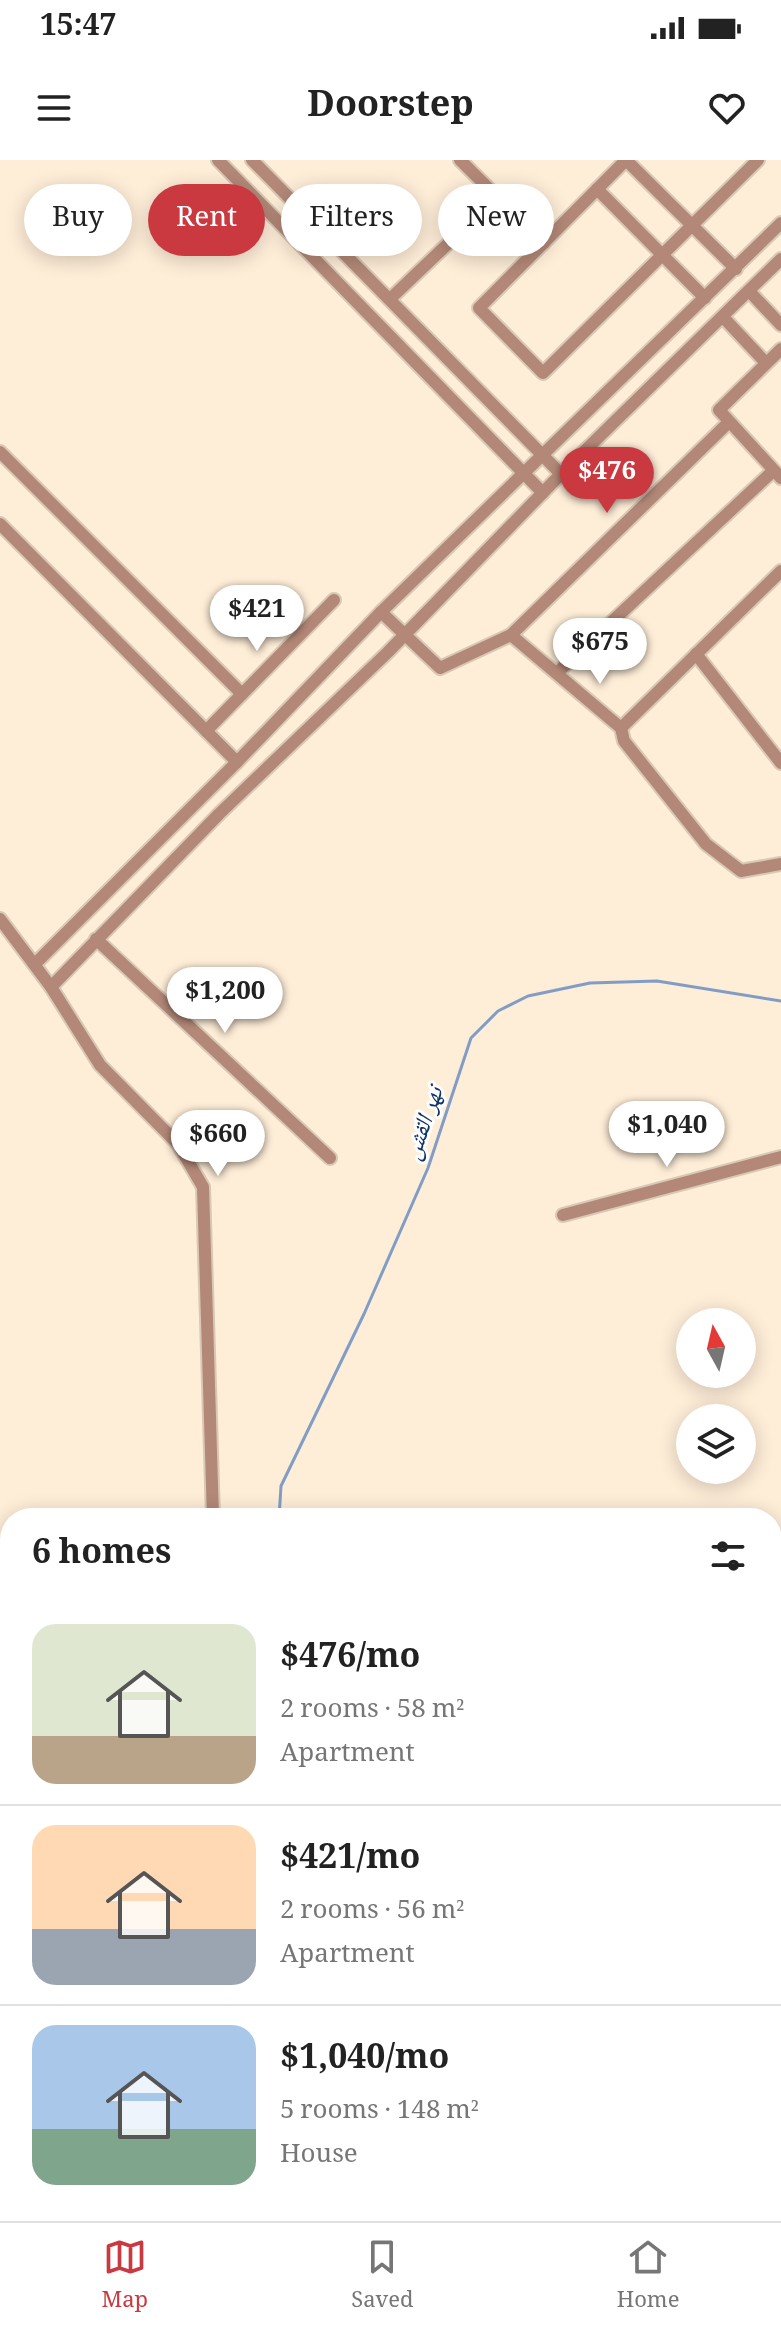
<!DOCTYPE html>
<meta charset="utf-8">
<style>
body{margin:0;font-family:Georgia,"Noto Naskh Arabic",serif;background:#f6f6f6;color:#222;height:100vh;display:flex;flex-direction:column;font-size:30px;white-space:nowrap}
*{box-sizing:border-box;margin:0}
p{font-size:26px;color:#767676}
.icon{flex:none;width:44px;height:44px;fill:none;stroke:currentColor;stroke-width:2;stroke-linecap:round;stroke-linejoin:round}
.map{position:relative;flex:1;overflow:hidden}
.panel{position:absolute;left:0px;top:1348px;width:782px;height:714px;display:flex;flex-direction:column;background:#fff;border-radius:32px 32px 0 0;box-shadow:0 4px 20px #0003}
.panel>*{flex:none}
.top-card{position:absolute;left:24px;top:24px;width:734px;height:72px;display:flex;gap:16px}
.needle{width:52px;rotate:352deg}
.tools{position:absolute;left:676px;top:1148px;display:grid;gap:16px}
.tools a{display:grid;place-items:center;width:80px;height:80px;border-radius:50%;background:#fff;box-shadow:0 4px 20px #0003;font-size:40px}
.price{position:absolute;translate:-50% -68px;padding:0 18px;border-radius:28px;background:#fff;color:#222;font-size:26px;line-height:52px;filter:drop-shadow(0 2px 4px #0008)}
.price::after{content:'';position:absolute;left:50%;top:48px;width:24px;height:18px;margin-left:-12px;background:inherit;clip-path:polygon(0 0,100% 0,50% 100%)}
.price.active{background:#c9393f;color:#fff}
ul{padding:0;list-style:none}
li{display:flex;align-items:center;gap:24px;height:200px;padding:0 32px}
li+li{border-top:2px solid #e0e0e0}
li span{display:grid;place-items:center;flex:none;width:224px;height:160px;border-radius:24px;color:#555}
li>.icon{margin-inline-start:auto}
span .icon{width:96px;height:96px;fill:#fffc;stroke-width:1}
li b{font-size:34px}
h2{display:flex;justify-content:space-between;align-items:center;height:96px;padding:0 32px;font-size:34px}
.chip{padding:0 28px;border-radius:36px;background:#fff;box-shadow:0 4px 20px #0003;font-size:28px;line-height:72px}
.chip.active{background:#c9393f;color:#fff}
.status{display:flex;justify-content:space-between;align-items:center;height:56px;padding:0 40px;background:#fff;direction:ltr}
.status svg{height:22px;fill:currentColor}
header{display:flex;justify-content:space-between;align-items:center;height:104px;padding:0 32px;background:#fff;font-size:36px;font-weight:800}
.dock{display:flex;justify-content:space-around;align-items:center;height:112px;border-top:2px solid #e0e0e0;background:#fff;font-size:22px;color:#767676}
.dock a{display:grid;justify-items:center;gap:4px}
.dock .active{color:#c9393f}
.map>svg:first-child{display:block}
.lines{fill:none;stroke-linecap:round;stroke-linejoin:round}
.stream{stroke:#819dc6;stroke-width:3}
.minor-casing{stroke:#d8c9b5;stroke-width:16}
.major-casing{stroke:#d8c9b5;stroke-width:18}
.minor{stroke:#b38878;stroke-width:12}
.major{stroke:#773011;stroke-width:14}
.rail-casing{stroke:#756a5c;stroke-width:6}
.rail{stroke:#fdfdfd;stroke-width:3;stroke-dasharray:9;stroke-linecap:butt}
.labels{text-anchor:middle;stroke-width:6;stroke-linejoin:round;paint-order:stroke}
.water-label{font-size:24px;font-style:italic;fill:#0f3567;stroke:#fdfdfd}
</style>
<div class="status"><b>15:47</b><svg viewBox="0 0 49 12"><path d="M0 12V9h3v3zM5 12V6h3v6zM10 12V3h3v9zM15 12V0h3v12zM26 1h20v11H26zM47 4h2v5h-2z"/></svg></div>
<header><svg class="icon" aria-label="menu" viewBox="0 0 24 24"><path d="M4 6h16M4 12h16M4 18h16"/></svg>Doorstep<svg class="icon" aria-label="heart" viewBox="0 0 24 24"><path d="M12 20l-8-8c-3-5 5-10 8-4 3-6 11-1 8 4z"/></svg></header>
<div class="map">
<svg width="781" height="2061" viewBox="0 0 781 2061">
<rect width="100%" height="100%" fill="#feedd7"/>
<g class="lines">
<g class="stream">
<polyline points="279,1358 281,1326 364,1154 428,1008 471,878 498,851 528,836 590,823 657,821 781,841"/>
<polyline points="0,1865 10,1866"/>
</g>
<g class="minor-casing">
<g id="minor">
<polyline points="218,0 543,333"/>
<polyline points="252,0 561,314"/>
<polyline points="460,0 544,83"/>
<polyline points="626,0 479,148 543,213 758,0"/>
<polyline points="626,0 736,109"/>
<polyline points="597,29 705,138"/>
<polyline points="749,131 781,165"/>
<polyline points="390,139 497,37"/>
<polyline points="723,157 766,203"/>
<polyline points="781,189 719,250 781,318"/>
<polyline points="0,292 242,534"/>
<polyline points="0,364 237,602"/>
<polyline points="381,452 440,508 511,475 621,568 624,581 706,684 741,711 781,704"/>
<polyline points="511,475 729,262"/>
<polyline points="696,494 781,603"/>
<polyline points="558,512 773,311"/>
<polyline points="621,568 781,411"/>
<polyline points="206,571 334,440"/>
<polyline points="0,759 51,827 100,905 178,984 203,1027 213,1358"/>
<polyline points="96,779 330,998"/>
<polyline points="35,804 237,602 381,452 781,63"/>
<polyline points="51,827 219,654 388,492 561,314 781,99"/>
<polyline points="563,1055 781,997"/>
<polyline points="772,1512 781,1508"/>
<polyline points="0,1669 10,1667"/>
<polyline points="752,2052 781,2059"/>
</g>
</g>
<g class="major-casing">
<g id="major">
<polyline points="772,1703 781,1696"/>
<polyline points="281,2061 294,2052"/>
</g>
</g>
<use href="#minor" class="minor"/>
<use href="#major" class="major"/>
<g class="rail-casing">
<g id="rail">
<polyline points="0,1427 10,1457"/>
<polyline points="0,1459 10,1474"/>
<polyline points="489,2052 504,2061"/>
</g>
</g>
<use href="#rail" class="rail"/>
</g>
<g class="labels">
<g class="water-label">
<text transform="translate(423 963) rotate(-71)" y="8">نهر القش</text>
</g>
</g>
</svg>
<div class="tools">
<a><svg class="needle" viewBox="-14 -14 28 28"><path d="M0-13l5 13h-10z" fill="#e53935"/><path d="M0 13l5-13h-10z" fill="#767676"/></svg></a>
<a><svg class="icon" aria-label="layers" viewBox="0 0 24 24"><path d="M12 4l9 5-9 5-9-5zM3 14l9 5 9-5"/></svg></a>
</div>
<b class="price active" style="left:607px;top:355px">$476</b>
<b class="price" style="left:257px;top:493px">$421</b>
<b class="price" style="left:600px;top:526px">$675</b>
<b class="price" style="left:225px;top:875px">$1,200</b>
<b class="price" style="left:667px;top:1009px">$1,040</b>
<b class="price" style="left:218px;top:1018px">$660</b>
<div class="top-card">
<a class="chip">Buy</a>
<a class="chip active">Rent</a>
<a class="chip">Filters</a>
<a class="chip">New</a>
</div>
<section class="panel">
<h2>6 homes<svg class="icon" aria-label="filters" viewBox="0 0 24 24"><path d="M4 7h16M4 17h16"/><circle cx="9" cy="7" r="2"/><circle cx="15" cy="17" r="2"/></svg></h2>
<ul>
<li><span style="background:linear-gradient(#dfe7d0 70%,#b9a48a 0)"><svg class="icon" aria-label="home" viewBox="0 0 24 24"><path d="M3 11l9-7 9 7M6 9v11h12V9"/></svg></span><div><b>$476/mo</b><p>2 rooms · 58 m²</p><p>Apartment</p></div></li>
<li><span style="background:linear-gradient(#ffd9b3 65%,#9aa5b1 0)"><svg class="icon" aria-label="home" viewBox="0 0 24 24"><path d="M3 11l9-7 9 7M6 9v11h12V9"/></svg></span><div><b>$421/mo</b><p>2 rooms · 56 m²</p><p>Apartment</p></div></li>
<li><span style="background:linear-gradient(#a9c7e8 65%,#7fa58c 0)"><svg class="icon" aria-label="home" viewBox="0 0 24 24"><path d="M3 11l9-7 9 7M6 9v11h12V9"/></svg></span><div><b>$1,040/mo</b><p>5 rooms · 148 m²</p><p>House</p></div></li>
</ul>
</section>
</div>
<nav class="dock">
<a class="active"><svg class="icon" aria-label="map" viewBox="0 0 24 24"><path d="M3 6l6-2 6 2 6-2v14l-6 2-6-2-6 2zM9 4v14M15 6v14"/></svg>Map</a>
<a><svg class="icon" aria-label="saved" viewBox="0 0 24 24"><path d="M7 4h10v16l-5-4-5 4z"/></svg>Saved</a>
<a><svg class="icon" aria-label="home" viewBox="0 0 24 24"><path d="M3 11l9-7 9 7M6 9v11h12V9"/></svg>Home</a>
</nav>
